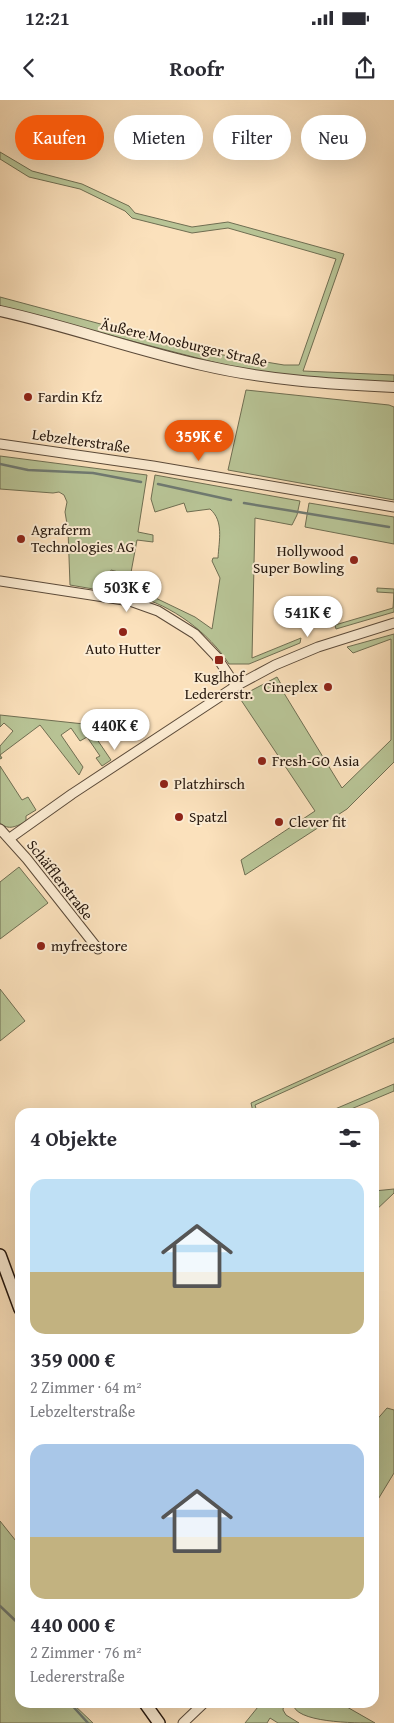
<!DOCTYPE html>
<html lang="de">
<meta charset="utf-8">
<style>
body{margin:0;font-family:"Gentium Book Plus",serif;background:#f7f7f7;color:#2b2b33;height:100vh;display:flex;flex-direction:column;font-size:19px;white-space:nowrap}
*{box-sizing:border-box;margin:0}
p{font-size:16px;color:#7c7c81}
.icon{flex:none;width:28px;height:28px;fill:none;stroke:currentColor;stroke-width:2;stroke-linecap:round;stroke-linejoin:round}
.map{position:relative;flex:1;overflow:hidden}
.side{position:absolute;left:15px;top:1008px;width:364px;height:600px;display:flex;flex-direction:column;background:#fff;border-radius:15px;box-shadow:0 5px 20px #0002}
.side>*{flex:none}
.banner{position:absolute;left:15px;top:15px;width:365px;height:45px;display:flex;gap:10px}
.price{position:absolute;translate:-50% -42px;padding:0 11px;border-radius:18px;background:#fff;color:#222;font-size:16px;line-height:32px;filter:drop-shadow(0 1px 2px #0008)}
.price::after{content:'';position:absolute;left:50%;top:30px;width:15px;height:11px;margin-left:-8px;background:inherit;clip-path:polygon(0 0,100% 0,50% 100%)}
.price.current{background:#ea580c;color:#fff}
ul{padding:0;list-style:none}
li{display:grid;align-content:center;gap:10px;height:265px;padding:0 15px}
li span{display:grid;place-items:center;height:155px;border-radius:15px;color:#555}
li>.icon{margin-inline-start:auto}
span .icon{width:90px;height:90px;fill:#fffc;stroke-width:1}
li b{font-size:21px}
h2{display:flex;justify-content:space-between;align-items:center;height:60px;padding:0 15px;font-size:21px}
.pill{padding:0 18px;border-radius:22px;background:#fff;box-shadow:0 5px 20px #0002;font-size:18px;line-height:45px}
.pill.current{background:#ea580c;color:#fff}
.status{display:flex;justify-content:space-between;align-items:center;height:35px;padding:0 25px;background:#fff;direction:ltr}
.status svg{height:14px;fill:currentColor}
header{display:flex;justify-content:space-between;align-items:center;height:65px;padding:0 15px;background:#fff;font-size:22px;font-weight:800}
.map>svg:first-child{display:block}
.green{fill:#b8c496;stroke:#6f6e52}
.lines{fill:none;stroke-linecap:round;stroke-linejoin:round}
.stream{stroke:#6f7a72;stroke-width:2.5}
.minor-casing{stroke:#5b4a39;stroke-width:11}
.tertiary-casing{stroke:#5b4a39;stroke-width:12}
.secondary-casing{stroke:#26170d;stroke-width:14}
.minor{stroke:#fcecd3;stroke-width:9}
.tertiary{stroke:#fcecd3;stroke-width:10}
.secondary{stroke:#fcecd3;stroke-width:11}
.poi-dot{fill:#8f2418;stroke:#fcecd3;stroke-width:2}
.labels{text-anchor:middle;stroke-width:4;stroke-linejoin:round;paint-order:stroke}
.street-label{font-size:15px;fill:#26170d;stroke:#fcecd3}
.poi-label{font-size:15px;fill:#26170d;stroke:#fcecd3;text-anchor:start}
</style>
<div class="status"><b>12:21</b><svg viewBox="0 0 49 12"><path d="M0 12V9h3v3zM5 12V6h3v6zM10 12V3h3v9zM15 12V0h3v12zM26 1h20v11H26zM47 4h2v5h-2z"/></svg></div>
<header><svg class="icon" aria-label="back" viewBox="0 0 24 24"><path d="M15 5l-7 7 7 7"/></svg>Roofr<svg class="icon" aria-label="share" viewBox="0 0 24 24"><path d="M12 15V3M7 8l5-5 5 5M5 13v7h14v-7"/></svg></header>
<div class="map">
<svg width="394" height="1623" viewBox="0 0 394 1623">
<rect width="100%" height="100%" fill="#fbe1bc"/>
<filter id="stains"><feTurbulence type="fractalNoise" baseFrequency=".004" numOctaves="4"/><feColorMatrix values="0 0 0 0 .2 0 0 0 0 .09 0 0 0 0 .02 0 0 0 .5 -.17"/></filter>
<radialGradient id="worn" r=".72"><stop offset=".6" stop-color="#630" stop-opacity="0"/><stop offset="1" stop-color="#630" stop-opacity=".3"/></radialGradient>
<g class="green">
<polygon points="0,52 32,71 82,84 129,106 135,113 192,127 228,122 344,154 303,271 394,275 394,283 329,280 240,269 0,207 0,197 205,252 284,265 299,265 336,159 228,128 192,133 132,118 125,111 80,89 29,77 0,59"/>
<polygon points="246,290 389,305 394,307 394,400 228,370"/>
<polygon points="0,356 147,375 138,432 153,435 153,442 137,440 127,494 119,493 118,489 123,490 124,485 120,483 122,473 111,470 105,491 70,485 68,430 65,412 67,402 64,395 59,392 53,393 0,389"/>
<path d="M155,375L300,401L297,415L292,425L255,418L252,558L301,538L300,543L249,564H229C209,533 172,505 135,496L139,490L195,517L212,529L220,478L212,461L213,458H218C219,440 224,421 210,409L187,412L184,403L155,412L151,399Z"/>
<polygon points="309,403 394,417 394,444 305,427"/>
<polygon points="377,488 394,489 394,512 336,529 335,525 393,508 394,493 377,492"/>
<polygon points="394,534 394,662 347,709 245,775 241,760 315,711 239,597 277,577 281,584 279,585 342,688 391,640 391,539 353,553 347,547"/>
<polygon points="0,615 84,624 87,627 93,628 92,632 111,660 102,666 96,658 100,656 87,637 80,641 71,628 61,635 83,667 79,675 40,625 0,655 2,658 0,659 0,646 13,631 4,623 0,627"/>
<path d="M0,666L22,700L28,697L36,710L26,716V722C16,726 9,731 0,723Z"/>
<polygon points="19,767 48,803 0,839 0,782"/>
<polygon points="0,889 25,921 0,941"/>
<polygon points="394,938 394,942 255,1005 257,1012 253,1012 251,1003"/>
<polygon points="394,984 394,991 344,1012 328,1012"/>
<polygon points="394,1089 394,1093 374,1112 374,1091"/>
<polygon points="387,1308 394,1310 394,1373 374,1406 374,1323"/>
<polygon points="0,1421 20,1446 20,1602 72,1603 93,1623 0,1623"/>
<polygon points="262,1602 284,1603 283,1610 286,1615 299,1623 278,1623 270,1618 267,1623 245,1623"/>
<path d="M293,1603H340L375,1623C356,1623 293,1623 293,1603Z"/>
</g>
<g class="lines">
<g class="stream">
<polyline points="0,364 28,370 93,373 141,382"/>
<polyline points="158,384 231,400"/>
<polyline points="244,403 389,427"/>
<polyline points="0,1506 20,1525"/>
<polyline points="69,1602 88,1623"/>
</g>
<g class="minor-casing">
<g id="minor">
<polyline points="0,344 153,366 394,407"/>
<polyline points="0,481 130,501 158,511 195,534 216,556 236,586"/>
<polyline points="0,729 27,759 98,849"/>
<polyline points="10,738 72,694 236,586 275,565 318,547 394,523"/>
<polyline points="183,1623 205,1602"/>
</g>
</g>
<g class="tertiary-casing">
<path id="tertiary" d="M0,211C68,226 134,250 202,265C266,280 329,284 394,287"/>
</g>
<g class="secondary-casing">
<g id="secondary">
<polyline points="0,1155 20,1209"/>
<polyline points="144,1602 159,1623"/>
</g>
</g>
<use href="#minor" class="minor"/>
<use href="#tertiary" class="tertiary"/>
<use href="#secondary" class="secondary"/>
</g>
<g class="poi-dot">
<circle cx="28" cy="297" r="5"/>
<circle cx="21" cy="439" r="5"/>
<circle cx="354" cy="460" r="5"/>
<circle cx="123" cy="532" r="5"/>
<rect x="214" y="555" width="10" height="10" rx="2.5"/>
<circle cx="328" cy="587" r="5"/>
<circle cx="262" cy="661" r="5"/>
<circle cx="164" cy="684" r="5"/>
<circle cx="179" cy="717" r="5"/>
<circle cx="279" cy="722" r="5"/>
<circle cx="41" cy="846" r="5"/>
</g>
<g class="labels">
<g class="street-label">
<text transform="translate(184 243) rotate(13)" y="5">Äußere Moosburger Straße</text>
<text transform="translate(81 341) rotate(8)" y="5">Lebzelterstraße</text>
<text transform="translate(60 780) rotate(52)" y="5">Schäfflerstraße</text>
</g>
<g class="poi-label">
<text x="38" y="302">Fardin Kfz</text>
<text x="31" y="435">Agraferm<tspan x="31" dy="17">Technologies AG</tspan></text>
<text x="344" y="456" text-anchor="end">Hollywood<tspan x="344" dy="17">Super Bowling</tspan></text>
<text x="123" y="554" text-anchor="middle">Auto Hutter</text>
<text x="219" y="582" text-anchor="middle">Kuglhof<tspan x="219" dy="17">Ledererstr.</tspan></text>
<text x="318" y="592" text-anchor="end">Cineplex</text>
<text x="272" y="666">Fresh-GO Asia</text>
<text x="174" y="689">Platzhirsch</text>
<text x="189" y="722">Spatzl</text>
<text x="289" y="727">Clever fit</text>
<text x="51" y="851">myfreestore</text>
</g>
</g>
<rect width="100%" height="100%" filter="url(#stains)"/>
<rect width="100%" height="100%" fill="url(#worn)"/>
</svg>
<b class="price current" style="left:199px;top:362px">359K €</b>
<b class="price" style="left:127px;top:513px">503K €</b>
<b class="price" style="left:308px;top:538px">541K €</b>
<b class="price" style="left:115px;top:651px">440K €</b>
<div class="banner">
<a class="pill current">Kaufen</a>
<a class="pill">Mieten</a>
<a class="pill">Filter</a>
<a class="pill">Neu</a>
</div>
<section class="side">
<h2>4 Objekte<svg class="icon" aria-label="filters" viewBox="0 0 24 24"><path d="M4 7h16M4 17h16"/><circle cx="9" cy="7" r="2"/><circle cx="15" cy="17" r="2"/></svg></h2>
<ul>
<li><span style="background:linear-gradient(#bfe0f5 60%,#c2b280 0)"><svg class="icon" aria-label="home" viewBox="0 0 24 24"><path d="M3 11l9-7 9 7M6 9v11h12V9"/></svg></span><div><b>359 000 €</b><p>2 Zimmer · 64 m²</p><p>Lebzelterstraße</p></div></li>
<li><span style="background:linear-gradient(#a9c7e8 60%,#c2b280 0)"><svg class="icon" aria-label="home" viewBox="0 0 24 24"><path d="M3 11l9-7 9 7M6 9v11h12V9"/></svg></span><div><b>440 000 €</b><p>2 Zimmer · 76 m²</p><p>Ledererstraße</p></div></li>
</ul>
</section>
</div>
